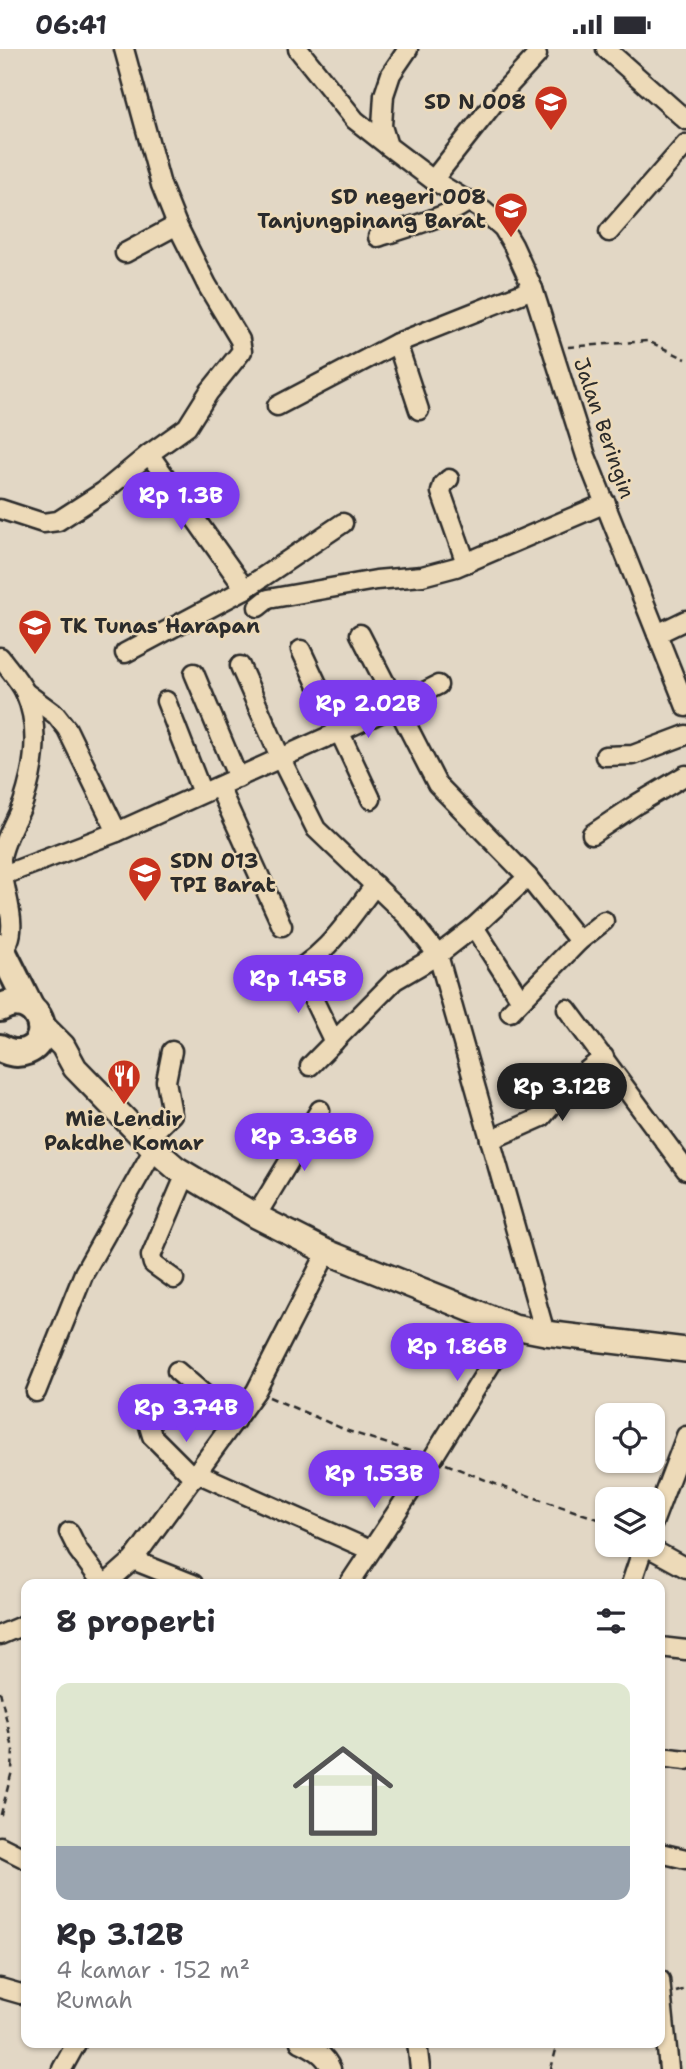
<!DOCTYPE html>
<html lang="id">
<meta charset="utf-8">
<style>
body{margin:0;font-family:"Shantell Sans",sans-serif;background:#f2f2f3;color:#2b2b33;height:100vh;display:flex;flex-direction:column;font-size:26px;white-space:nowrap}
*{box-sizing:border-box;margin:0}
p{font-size:23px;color:#7c7c81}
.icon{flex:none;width:38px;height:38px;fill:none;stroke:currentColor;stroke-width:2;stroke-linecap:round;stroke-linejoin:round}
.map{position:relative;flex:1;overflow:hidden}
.details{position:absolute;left:21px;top:1530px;width:644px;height:469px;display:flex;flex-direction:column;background:#fff;border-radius:14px;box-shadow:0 2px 5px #0004}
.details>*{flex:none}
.fabs{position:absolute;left:595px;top:1354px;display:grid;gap:14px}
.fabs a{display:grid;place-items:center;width:70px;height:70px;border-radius:14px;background:#fff;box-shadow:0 2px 5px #0004;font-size:35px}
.price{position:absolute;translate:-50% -60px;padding:0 16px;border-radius:24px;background:#7c3aed;color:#fff;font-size:23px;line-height:46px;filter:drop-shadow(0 2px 4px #0008)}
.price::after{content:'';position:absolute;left:50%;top:42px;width:21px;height:16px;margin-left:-10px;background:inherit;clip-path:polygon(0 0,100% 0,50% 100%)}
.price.selected{background:#222;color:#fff}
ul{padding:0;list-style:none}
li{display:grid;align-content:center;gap:14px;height:371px;padding:0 35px}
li+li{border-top:2px solid #e1e1e2}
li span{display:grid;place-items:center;height:217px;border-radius:14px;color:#555}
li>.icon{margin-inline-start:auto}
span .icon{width:126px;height:126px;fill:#fffc;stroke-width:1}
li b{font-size:30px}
h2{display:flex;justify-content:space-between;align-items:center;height:84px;padding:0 35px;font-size:30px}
.status{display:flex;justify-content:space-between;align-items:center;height:49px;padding:0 35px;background:#fff;direction:ltr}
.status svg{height:19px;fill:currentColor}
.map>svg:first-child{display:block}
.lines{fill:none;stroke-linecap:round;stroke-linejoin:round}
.minor-casing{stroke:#2b2b2b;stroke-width:23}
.major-casing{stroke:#2b2b2b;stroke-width:28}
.highway-casing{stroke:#2b2b2b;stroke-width:32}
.path{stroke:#2b2b2b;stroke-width:2.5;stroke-dasharray:7 5;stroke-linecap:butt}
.minor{stroke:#eddab8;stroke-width:18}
.major{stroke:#eddab8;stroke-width:23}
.highway{stroke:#eddab8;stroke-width:26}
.labels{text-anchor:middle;stroke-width:5;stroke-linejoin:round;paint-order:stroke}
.poi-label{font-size:21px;font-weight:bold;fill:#2b2b2b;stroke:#eddab8;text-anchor:end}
.street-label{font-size:21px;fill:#2b2b2b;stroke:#eddab8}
</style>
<div class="status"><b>06:41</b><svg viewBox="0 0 49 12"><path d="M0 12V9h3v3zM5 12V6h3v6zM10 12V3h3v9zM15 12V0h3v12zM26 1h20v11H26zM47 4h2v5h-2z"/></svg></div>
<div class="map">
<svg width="686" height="2020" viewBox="0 0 686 2020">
<rect width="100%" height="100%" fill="#e2d7c5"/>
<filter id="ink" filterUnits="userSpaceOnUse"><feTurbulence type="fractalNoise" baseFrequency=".0143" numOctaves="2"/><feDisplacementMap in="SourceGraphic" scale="14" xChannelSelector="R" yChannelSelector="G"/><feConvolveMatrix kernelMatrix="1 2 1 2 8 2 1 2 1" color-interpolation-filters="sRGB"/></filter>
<g filter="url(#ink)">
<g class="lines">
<g class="minor-casing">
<g id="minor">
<polyline points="298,0 355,71 388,97"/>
<polyline points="408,0 391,25 384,46 382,77 388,97 433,131 484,162 503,179 513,196 533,240 586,407 686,658"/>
<polyline points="606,0 686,71"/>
<polyline points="433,131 501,45 537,6"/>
<polyline points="609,183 686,95"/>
<path d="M378,188C396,182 460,164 469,151"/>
<polyline points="125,204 177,176"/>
<polyline points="397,294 419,361"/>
<polyline points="277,357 397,294 533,240"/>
<polyline points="149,405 245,540"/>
<polyline points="449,430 443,436 441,443 466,514"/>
<polyline points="0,460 43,474 58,472 103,443 149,405 187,378 209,343 242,302 240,291 207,236 177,176 161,136 124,0"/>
<polyline points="258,558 268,550 376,531 422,527 456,518 606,454"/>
<polyline points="360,585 437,735 528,828 579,892"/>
<polyline points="657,585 686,571"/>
<polyline points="301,601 371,750"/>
<polyline points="125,604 245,540 343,474"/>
<path d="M0,608C8,619 19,631 25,643C41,679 35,718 23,754C16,772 4,790 1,809C0,837 24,882 2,901"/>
<polyline points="240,617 281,710 316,780 408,868 438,906 545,1284"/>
<polyline points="194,624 238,729"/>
<polyline points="25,643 56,666 67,680 117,783"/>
<polyline points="166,652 202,744"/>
<polyline points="605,707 633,706 686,686"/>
<polyline points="219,738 282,877"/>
<polyline points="592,785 637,755 686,726"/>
<polyline points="1,827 117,783 396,657 438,636"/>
<polyline points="474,878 521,951"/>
<polyline points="299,921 334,993"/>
<path d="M281,929C324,911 347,873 375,836"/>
<polyline points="567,960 686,1121"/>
<polyline points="510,963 579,892 604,872"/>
<polyline points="310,1017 395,931 438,906 474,878 528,828"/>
<polyline points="146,1091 172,1065 166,1032 172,1002"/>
<polyline points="490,1091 542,1068 570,1035 604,1008"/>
<polyline points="256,1167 320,1061"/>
<polyline points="174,1230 153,1215 151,1207 186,1125"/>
<polyline points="177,1322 235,1372"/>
<polyline points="36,1343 84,1224 154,1100"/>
<polyline points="149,1377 152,1387 194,1429"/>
<polyline points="197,1424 370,1501"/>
<polyline points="653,1474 686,1387"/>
<polyline points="69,1483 78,1501 103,1535"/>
<polyline points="644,1496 686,1519"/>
<polyline points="133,1511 193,1535"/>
<polyline points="106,1535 133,1511 256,1342 327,1203"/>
<polyline points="349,1535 432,1410 514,1278"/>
<polyline points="631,1535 644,1496"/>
<polyline points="0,1586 26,1575"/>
<polyline points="660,1598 686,1601"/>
<polyline points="660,1708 686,1711"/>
<polyline points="0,1797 26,1810"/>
<polyline points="660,1804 686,1810"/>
<polyline points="660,1931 669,2020"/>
<polyline points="0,1939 21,1945"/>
<path d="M300,1993C313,1999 326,2006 331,2020"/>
<polyline points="417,1993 420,2020"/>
<polyline points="62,2020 77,1993"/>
</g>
</g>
<g class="major-casing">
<polyline id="major" points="41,975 63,997 75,1019 154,1100 176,1119 256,1167 327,1203 514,1278 545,1284 686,1301"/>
</g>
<g class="highway-casing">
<g id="highway">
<polyline points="0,898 30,958"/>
<path d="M0,959C34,939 58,988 27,1002C17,1006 9,1004 0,999"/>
</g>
</g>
<g class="path">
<polyline points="568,298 648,292 686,310"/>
<polyline points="269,1348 348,1382 416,1404"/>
<polyline points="446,1415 503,1438 607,1473"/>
<polyline points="22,1595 26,1618"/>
<polyline points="0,1642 13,1700 12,1722 0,1769"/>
<polyline points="676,1943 686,1940"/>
<polyline points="551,2020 558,1993"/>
</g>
<use href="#minor" class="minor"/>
<use href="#major" class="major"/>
<use href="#highway" class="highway"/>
</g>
</g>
<defs>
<g id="school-pin" transform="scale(1.75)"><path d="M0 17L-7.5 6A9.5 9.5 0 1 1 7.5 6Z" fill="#c8321e" stroke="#eddab8"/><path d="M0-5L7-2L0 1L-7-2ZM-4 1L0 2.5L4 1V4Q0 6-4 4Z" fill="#fff"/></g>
<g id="restaurant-pin" transform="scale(1.75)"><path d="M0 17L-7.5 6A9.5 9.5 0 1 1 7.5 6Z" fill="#c8321e" stroke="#eddab8"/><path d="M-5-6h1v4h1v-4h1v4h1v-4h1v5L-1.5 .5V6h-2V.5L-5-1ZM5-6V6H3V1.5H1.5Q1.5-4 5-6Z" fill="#fff"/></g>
</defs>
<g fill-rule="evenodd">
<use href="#school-pin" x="551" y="53"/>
<use href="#school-pin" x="511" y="160"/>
<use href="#school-pin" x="35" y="577"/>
<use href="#school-pin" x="145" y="824"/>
<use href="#restaurant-pin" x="124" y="1027"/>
</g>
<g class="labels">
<g class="poi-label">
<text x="526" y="60">SD N 008</text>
<text x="486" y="155">SD negeri 008<tspan x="486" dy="24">Tanjungpinang Barat</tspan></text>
<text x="60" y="584" text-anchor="start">TK Tunas Harapan</text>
<text x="170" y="819" text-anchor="start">SDN 013<tspan x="170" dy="24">TPI Barat</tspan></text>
<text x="124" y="1077" text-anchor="middle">Mie Lendir<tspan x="124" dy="24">Pakdhe Komar</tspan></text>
</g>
<g class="street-label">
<text transform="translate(604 379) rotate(71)" y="7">Jalan Beringin</text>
</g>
</g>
</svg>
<div class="fabs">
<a><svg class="icon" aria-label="locate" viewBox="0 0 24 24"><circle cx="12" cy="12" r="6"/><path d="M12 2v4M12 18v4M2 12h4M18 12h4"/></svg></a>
<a><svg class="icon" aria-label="layers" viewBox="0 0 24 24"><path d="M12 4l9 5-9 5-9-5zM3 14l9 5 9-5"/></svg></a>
</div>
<b class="price" style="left:181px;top:483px">Rp 1.3B</b>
<b class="price" style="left:368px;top:691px">Rp 2.02B</b>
<b class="price" style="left:298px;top:966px">Rp 1.45B</b>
<b class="price selected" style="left:562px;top:1074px">Rp 3.12B</b>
<b class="price" style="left:304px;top:1124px">Rp 3.36B</b>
<b class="price" style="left:457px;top:1334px">Rp 1.86B</b>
<b class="price" style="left:186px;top:1395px">Rp 3.74B</b>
<b class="price" style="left:374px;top:1461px">Rp 1.53B</b>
<section class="details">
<h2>8 properti<svg class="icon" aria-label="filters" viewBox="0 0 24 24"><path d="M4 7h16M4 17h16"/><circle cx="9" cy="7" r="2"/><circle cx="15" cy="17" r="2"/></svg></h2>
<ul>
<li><span style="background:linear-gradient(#dfe7d0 75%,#9aa5b1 0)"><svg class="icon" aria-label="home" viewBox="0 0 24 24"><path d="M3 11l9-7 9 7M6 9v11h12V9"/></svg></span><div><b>Rp 3.12B</b><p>4 kamar · 152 m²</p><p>Rumah</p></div></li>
</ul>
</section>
</div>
